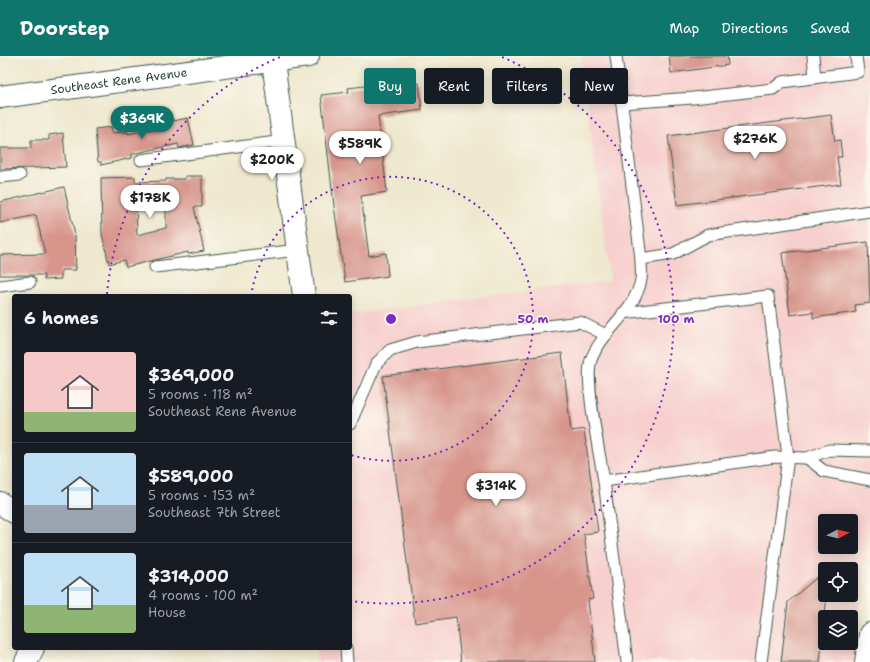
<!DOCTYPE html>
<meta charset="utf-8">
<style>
body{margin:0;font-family:"Shantell Sans",sans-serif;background:#20242c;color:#f1f3f6;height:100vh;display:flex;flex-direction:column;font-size:15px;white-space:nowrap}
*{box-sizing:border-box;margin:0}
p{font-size:13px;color:#9ea1a6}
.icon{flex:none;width:22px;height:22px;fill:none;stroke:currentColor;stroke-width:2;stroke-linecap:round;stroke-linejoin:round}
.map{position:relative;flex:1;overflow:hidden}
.sheet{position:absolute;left:12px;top:238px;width:340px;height:356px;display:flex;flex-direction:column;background:#171b24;border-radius:4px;box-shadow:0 2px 10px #0003}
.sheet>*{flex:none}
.guide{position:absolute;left:364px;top:12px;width:380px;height:36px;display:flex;gap:8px}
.needle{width:26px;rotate:83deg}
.fabs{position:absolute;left:818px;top:458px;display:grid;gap:8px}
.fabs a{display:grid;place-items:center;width:40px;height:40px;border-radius:4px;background:#171b24;box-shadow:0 2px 10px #0003;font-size:20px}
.price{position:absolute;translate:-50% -34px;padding:0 9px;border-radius:14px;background:#fff;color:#222;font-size:13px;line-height:26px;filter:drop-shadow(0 1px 2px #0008)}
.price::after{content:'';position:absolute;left:50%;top:24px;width:12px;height:9px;margin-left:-6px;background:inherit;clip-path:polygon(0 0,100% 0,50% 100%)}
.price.active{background:#0f766e;color:#fff}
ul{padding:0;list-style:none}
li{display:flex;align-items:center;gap:12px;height:100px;padding:0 12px}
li+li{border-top:1px solid #363941}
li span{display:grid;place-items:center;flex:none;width:112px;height:80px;border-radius:4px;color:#555}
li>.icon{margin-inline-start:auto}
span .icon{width:48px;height:48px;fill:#fffc;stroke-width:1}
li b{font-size:17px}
h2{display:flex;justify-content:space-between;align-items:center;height:48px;padding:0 12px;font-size:17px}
.chip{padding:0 14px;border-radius:4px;background:#171b24;box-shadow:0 2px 10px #0003;font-size:14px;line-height:36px}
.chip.active{background:#0f766e;color:#fff}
header{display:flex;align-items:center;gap:24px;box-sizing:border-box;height:56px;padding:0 20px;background:#0f766e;color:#fff}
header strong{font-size:19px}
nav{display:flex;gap:22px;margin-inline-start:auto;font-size:14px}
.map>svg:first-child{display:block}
.built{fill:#f7d0ce;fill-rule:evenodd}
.building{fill:#d7958c;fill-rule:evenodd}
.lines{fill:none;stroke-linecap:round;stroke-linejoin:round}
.service-casing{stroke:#3e574b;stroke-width:13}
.minor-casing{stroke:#3e574b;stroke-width:24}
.trunk-casing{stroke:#3e574b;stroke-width:24}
.service{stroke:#fff;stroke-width:11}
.minor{stroke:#fff;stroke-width:22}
.trunk{stroke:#fff;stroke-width:22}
.ring{fill:none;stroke:#7b2cbf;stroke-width:2;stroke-dasharray:2 4}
.labels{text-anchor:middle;stroke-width:3;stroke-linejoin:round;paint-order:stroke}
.street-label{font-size:12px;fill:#1f3d34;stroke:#fbf7ec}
.centre{fill:#7b2cbf;stroke:#fbf7ec;stroke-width:2}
.ring-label{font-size:12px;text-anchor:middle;font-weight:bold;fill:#7b2cbf;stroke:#fbf7ec;stroke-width:3;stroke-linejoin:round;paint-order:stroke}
</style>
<header>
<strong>Doorstep</strong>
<nav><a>Map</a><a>Directions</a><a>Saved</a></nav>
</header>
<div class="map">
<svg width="870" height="606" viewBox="0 0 870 606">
<rect width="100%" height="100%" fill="#fbf7ec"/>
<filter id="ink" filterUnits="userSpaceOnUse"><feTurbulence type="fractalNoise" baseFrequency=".025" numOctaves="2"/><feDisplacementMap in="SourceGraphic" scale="8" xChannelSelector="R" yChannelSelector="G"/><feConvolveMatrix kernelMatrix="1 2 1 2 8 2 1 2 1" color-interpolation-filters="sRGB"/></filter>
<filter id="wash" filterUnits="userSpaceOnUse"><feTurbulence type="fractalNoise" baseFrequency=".012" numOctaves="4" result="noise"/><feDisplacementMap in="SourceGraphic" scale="16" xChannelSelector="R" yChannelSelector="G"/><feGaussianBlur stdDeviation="0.9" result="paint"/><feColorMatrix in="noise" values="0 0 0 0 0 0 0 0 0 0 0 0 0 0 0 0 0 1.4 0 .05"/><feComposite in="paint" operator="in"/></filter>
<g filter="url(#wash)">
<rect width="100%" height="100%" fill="#eee8ce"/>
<path class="built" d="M581,0H870V460L853,606H317L316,592H350V258L610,225ZM825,465H851V491H825ZM825,513H851V539H825ZM825,561H851V587H825Z"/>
<g id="blocks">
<g class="building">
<polygon points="669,0 727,0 728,9 671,17"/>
<polygon points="390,27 390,30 419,27 422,54 378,60 387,136 361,140 369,200 386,197 388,220 345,226 334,150 321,39 349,36 348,32"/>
<polygon points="831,59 835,85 840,84 842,101 837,101 841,128 677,149 668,80"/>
<polygon points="172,62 173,65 188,62 194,89 179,92 178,88 132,98 132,102 101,109 101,106 98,106 95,73 112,71 112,77 128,76 128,78 157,72 156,65"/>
<polygon points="63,77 66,111 0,113 0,92 31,92 31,84 49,84 49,79"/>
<path d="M185,120H202V151H194L204,195L188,198V196L126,211L124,204L109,208L102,178L101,122L135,121V126L166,125V123H185ZM136,145H166V172L137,179Z"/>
<polygon points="64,131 75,179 76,214 61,214 61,223 44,224 44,219 0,219 0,199 45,198 36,159 0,167 0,146"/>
<polygon points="868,186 870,247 855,249 856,256 813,262 813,256 790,259 782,197"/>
<polygon points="562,297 571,375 584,373 598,476 584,478 593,543 588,544 595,606 461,606 456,561 415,567 383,320"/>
<polygon points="816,522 825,523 825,539 827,539 820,606 781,606 788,546"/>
</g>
</g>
</g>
<g filter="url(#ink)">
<use href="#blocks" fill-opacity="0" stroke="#3e574b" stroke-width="1"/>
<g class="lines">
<g class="service-casing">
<g id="service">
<path d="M616,0L641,203C641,210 642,218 641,224C635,256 602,274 591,304C584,323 600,400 604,425L775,401L807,402L829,394L870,395"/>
<polyline points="813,0 815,22"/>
<polyline points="622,47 693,42 773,33 782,26 858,16 856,0"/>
<polyline points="141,104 284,85"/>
<polyline points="0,121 20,119"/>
<polyline points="641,203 673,198 708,179 870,155"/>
<polyline points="155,211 298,194"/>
<polyline points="0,230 30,226"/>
<polyline points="623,257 768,240 788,401 761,606"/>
<polyline points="350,368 376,308 390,294 417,286 580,266 606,279"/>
<polyline points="807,402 824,415 870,424"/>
<polyline points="604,425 627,606"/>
<polyline points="346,592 347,606"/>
</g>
</g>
<g class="minor-casing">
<g id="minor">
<polyline points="273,5 304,240"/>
<path id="s1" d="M0,41L308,0"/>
<polyline points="0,447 14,456"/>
<polyline points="26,606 33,592"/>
</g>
</g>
<g class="trunk-casing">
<polyline id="trunk" points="866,606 870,578"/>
</g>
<use href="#service" class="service"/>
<use href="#minor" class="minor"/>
<use href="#trunk" class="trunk"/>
</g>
</g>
<g class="ring">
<path d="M251 240A142 142 0 1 1 351 399"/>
<path d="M107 238A285 285 0 0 1 280 1M502 1A285 285 0 0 1 351 545"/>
</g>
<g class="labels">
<g class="street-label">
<text dy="4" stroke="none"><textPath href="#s1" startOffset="120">Southeast Rene Avenue</textPath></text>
</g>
</g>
<circle cx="391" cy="263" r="6" class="centre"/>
<g class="ring-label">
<text x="533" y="267">50 m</text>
<text x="676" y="267">100 m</text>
</g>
</svg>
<div class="fabs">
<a><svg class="needle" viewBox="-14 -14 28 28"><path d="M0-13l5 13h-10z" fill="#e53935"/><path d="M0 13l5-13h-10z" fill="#9ea1a6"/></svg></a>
<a><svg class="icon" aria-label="locate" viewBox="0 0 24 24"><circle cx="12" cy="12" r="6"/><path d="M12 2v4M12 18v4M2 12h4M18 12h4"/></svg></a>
<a><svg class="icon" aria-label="layers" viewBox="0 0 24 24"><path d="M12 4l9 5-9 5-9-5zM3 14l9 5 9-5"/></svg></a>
</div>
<b class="price active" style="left:142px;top:84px">$369K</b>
<b class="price" style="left:755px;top:104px">$276K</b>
<b class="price" style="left:360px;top:109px">$589K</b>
<b class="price" style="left:272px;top:125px">$200K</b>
<b class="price" style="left:150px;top:163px">$178K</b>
<b class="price" style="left:496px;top:451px">$314K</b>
<div class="guide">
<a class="chip active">Buy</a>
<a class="chip">Rent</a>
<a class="chip">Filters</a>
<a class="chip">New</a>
</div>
<section class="sheet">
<h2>6 homes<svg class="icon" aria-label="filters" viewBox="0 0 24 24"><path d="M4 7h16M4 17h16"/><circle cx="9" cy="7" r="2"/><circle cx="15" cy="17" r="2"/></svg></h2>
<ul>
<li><span style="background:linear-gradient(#f6c9c9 75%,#8fb573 0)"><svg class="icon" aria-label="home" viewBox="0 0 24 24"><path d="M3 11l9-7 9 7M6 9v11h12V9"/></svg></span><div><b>$369,000</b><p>5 rooms · 118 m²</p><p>Southeast Rene Avenue</p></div></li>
<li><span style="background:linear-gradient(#bfe0f5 65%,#9aa5b1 0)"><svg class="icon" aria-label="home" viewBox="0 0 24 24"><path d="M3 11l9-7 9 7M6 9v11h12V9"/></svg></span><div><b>$589,000</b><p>5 rooms · 153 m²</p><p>Southeast 7th Street</p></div></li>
<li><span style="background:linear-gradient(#bfe0f5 65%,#8fb573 0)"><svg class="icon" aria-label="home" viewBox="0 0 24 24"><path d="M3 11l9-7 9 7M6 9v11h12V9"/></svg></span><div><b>$314,000</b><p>4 rooms · 100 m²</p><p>House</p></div></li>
</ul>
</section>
</div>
